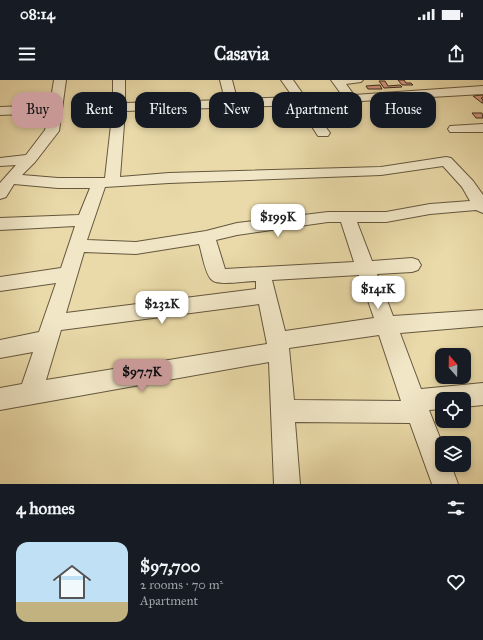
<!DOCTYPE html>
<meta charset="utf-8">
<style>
body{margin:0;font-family:"IM FELL Great Primer",serif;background:#20242c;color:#f1f3f6;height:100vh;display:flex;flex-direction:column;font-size:15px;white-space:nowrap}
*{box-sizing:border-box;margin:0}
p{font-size:13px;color:#9ea1a6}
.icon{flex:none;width:22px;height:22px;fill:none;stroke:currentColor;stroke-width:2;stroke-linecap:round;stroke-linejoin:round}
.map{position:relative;height:404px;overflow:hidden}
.details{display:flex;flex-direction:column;background:#171b24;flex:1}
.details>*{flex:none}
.hud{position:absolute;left:12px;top:12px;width:459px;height:36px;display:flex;gap:8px}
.needle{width:26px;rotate:340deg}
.buttons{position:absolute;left:435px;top:268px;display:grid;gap:8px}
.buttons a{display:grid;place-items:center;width:36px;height:36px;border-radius:8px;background:#171b24;box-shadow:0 2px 6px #0003;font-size:20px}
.price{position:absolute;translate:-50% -34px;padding:0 9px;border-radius:8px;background:#fff;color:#222;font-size:13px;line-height:26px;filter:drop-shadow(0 1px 2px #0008)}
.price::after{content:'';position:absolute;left:50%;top:24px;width:12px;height:9px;margin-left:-6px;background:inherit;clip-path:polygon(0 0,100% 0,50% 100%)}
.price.on{background:#c59692;color:#111}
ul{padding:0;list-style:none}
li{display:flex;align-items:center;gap:12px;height:100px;padding:0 16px}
li span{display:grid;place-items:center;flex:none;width:112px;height:80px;border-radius:12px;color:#555}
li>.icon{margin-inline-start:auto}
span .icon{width:48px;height:48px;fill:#fffc;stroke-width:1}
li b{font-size:17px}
h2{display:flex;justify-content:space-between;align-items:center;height:48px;padding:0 16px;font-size:17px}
.chip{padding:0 14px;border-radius:12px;background:#171b24;box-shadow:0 2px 6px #0003;font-size:14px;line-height:36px}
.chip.on{background:#c59692;color:#111}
.status{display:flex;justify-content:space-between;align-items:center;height:28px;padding:0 20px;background:#171b24;direction:ltr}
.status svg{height:11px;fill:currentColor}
header{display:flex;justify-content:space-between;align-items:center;height:52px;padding:0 16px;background:#171b24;font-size:18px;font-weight:800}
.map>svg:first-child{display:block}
.building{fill:#d49582;stroke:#392b1a}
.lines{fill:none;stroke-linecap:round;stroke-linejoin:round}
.minor-casing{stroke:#65573e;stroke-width:2}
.minor{fill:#f1e7c7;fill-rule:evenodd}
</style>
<div class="status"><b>08:14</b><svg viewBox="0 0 49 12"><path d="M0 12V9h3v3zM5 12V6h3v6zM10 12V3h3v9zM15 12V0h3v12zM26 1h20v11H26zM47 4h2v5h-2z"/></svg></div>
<header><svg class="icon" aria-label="menu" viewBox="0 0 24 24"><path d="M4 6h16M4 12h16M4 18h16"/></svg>Casavia<svg class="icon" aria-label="share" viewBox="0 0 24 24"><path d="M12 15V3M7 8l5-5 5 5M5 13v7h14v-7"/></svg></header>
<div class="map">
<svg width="483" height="404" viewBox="0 0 483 404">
<rect width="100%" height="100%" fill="#eadaa9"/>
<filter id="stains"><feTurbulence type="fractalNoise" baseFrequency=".005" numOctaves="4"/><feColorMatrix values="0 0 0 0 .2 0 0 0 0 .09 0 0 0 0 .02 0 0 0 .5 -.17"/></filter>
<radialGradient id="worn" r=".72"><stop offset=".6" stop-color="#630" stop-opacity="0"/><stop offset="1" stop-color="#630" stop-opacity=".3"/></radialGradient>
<g class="building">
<polygon points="398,0 404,0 406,3 411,3 413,5 402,5"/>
<polygon points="379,1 385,1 388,6 400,5 402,7 384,8"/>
<polygon points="380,5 382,9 368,9 366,6"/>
<polygon points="482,15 483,15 483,18 481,18 483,20 483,23 482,23 473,16"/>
<polygon points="472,33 482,33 483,38 476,38"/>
</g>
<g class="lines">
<g class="minor-casing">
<g id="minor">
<path d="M54,0H66L59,51L35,82L22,95L58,98H105L113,27V0H125V23L225,20L220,0H232L237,19L293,17L281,0H293L305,17L342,15L331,0H363L361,2L346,4L354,15L483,6V14L309,24L330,53L328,56H318L298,25L125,31L120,97L169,93L381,87L446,77L451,78L473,101L483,115V133L476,130L430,134L386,142H357L372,181L412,178L418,180L421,185L418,190L412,192L377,194L393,236L483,230V246L400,253L421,309L483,303V325L464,327V319H442V329L429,330L442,363V385H451L458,404H432L410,343L295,342L300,404H274L269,282L0,330V308L22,304L33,272L0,278V260L39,252L56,203L0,211V197L61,188L75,146L0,150V138L79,135L90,108H58L14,104L6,117L0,119V103L16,85L0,86V78L26,75L45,50L49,33L0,35V27L50,25ZM443,86L462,107L470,121L430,124L386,132H328L237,143L206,151L136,162L87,160L105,107L169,103L381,95ZM328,142H341L354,182L225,189L216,160L237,155ZM199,164C202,172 205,195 212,200C218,206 246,201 256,201V209L66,233L84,172L136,174ZM359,195L374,238L285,251L272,200ZM259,224L267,264L46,300L61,250ZM379,255L401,321L294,320L289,268Z"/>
<polygon points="483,44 483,52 450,52 448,49 450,46"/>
</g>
</g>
<use href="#minor" class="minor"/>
</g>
<rect width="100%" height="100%" filter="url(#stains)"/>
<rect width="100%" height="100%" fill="url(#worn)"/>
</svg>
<div class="buttons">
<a><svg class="needle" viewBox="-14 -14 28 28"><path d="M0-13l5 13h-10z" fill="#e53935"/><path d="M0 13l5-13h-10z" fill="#9ea1a6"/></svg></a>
<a><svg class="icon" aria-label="locate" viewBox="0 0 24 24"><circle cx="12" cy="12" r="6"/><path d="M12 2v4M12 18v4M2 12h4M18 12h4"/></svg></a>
<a><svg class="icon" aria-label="layers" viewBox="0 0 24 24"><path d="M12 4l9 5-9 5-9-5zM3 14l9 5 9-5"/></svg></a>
</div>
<b class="price" style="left:278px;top:158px">$199K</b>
<b class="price" style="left:378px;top:230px">$141K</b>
<b class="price" style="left:162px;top:245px">$232K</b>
<b class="price on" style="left:142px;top:313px">$97.7K</b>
<div class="hud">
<a class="chip on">Buy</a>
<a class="chip">Rent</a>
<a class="chip">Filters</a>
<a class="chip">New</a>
<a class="chip">Apartment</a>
<a class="chip">House</a>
</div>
</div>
<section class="details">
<h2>4 homes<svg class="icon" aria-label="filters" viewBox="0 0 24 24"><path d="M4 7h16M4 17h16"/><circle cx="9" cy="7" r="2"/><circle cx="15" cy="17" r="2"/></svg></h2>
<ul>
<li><span style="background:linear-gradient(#bfe0f5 75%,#c2b280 0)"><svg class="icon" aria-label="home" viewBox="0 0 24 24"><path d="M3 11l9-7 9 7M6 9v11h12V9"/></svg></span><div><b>$97,700</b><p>2 rooms · 70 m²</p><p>Apartment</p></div><svg class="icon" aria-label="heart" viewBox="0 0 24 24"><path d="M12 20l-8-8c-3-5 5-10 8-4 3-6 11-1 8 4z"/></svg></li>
</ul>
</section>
